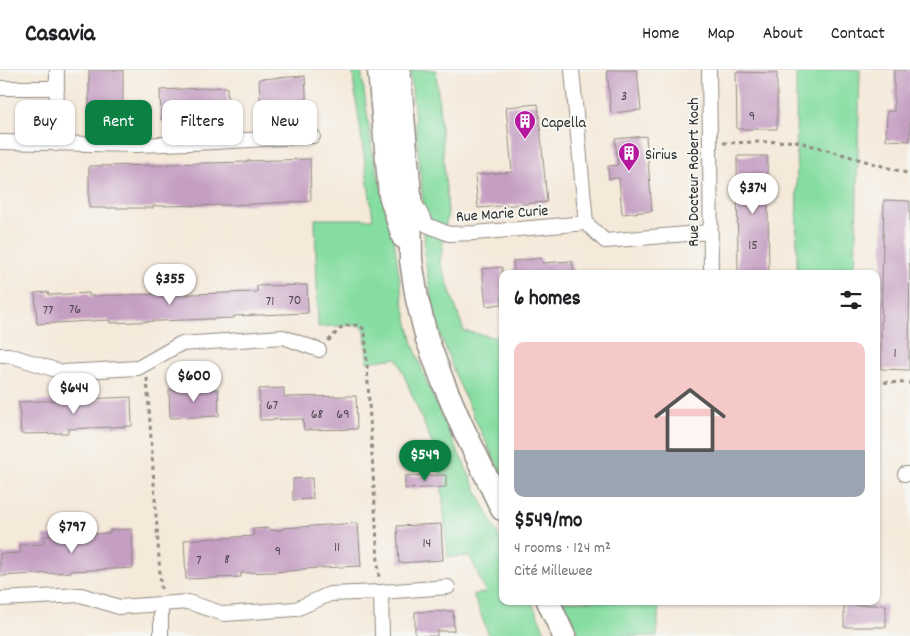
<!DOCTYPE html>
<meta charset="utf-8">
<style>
body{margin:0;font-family:Dekko,sans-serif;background:#f2f2f2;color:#202124;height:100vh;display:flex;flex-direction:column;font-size:19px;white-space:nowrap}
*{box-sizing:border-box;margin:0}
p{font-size:16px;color:#757577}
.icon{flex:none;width:28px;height:28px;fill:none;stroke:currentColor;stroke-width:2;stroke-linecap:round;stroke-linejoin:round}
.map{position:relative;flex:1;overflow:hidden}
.sheet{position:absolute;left:499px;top:200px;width:381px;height:335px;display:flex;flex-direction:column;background:#fff;border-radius:10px;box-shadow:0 1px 4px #0004}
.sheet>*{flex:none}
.hud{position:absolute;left:15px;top:30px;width:409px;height:45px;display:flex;gap:10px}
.price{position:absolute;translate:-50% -42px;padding:0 11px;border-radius:18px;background:#fff;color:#222;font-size:16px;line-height:32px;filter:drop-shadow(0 1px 2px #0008)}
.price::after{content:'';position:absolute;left:50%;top:30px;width:15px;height:11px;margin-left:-8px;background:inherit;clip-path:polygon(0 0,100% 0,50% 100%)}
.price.current{background:#0b8043;color:#fff}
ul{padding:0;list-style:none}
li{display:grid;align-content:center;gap:10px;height:265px;padding:0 15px}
li span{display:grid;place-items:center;height:155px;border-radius:10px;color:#555}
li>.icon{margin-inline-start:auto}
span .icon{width:90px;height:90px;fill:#fffc;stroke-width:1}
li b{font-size:21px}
h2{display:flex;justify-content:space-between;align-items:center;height:60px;padding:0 15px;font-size:21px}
.tag{padding:0 18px;border-radius:10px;background:#fff;box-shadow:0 1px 4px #0004;font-size:18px;line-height:45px}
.tag.current{background:#0b8043;color:#fff}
header{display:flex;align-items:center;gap:30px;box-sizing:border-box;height:70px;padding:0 25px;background:#fff;border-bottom:1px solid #e0e0e0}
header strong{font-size:24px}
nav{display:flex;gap:28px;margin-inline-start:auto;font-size:18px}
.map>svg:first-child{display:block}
.green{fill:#85dda1;stroke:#588466}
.building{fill:#c59fc2}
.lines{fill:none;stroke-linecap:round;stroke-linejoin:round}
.minor-casing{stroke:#908a82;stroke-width:16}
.primary-casing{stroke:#908a82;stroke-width:25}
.path{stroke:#908a82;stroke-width:3;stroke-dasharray:4 4;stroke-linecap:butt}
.minor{stroke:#fff;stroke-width:14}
.primary{stroke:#fff;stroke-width:22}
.labels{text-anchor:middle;stroke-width:4;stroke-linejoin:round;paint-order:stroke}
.number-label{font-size:14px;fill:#524851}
.poi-label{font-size:16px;fill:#2b2b2b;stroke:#f6f6f2;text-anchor:start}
.street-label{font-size:16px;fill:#2b2b2b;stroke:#f6f6f2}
</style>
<header>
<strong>Casavia</strong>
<nav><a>Home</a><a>Map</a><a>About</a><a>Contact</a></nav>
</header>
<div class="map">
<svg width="910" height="566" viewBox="0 0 910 566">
<rect width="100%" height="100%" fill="#f6f6f2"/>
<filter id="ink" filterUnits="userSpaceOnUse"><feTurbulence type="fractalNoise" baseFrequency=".02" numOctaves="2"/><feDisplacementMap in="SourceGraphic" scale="10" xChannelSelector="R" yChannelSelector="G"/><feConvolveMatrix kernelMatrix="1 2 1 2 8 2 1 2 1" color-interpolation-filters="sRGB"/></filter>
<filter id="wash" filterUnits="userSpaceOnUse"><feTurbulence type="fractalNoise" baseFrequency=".0096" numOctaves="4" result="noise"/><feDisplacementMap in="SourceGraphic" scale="20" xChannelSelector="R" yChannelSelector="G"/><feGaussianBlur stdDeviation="1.12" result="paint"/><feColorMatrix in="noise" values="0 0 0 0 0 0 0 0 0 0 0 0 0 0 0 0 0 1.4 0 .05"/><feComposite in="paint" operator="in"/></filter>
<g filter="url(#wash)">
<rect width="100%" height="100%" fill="#f5e9d9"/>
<g class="green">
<polygon points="353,0 361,0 373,85 393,162 403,232 413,274 429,318 448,361 502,473 502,531 531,531 547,566 489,566 473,524 486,523 470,486 448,487 440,399 448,398 442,382 435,381 397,288 367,292 365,260 359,255 318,257 315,149 373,149 354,15"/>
<polygon points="410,0 436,0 448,142 440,192 464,261 494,267 502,267 502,406 474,347 456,307 441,266 431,225 425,189 423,130"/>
<polygon points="796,0 860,0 855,204 797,204"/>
<polygon points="563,531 659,531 657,566 580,566"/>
</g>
<g id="blocks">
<g class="building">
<rect x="89" y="0" width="34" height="52"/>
<polygon points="607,0 637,0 641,40 611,43"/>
<polygon points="894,0 910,0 910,71 886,70 887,41 894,41"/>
<polygon points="736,2 777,3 777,59 737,59"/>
<polygon points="305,6 307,42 261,44 259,9"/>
<polygon points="227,17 228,48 161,50 160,20"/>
<polygon points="538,34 547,132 478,138 475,105 512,102 506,37"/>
<polygon points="646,66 652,141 622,144 619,108 609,109 608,96 618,95 615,69"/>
<polygon points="737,86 767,86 769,204 738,204"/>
<polygon points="310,89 311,131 232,135 153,136 153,138 89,138 89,96 168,95 168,94 247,92 247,91"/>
<polygon points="884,130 910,131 909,300 881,299 881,256"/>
<polygon points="541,188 542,193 572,191 574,204 514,204 513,191"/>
<polygon points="502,197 502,234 486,236 482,199"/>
<polygon points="307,215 308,243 234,246 234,248 110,253 109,250 37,254 35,223 48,222 49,225 89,223 89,226 159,224 159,225 257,222 257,216"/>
<polygon points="284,318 284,327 356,326 357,359 304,360 303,349 260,350 259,319"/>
<polygon points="218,319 219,346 170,348 169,320"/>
<polygon points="131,327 132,356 68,359 68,363 21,364 19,332"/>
<polygon points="446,405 446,417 405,419 405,406"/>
<polygon points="312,408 313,429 293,430 293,409"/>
<polygon points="358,453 361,496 301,499 301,500 273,502 241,503 241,507 186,509 184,470 254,466 253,459 269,458 271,460 282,460 283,458"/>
<polygon points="441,454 443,490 399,493 397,456"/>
<polygon points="132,459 133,498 72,501 72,502 0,506 0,484 21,483 20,475 44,474 44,466 110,463 110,460"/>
<rect x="844" y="535" width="42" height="22"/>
<polygon points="453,541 454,561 437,561 437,566 415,566 415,542"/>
</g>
</g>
</g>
<g filter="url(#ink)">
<use href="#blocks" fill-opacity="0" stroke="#908a82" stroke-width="1"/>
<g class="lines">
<g class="minor-casing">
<g id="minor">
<polyline points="572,0 586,153 605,171 710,162"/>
<polyline points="709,0 710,73 711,204"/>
<polyline points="0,18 57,18"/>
<polyline points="0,72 137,75 215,72 313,66"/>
<polyline points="56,74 57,0"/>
<polyline points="413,130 427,155 449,164 475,163 586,153"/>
<polyline points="0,285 9,285 62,302 138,298 180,274 283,267 319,280"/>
<polyline points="905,404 910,404"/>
<polyline points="381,522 448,517"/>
<polyline points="0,529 81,525 119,537 188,532 224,544 296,539 330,524 381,522 382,566"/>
<polyline points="161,566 161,535"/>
</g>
</g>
<g class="primary-casing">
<g id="primary">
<polyline points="379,0 390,125 403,167"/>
<polyline points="399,0 410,124 411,190 417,229 427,269 443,312 461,354 502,439"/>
<polyline points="548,531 564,566"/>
</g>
</g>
<g class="path">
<polyline points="723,73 796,71 910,104"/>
<polyline points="328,271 343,256 359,255 365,260 379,509"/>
<polyline points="147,308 161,519"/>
<polyline points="876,312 910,313"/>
</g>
<use href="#minor" class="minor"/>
<use href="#primary" class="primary"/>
</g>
</g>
<defs>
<g id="building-pin" transform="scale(1.125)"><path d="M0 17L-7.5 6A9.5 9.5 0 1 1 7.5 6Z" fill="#b5179e" stroke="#f6f6f2"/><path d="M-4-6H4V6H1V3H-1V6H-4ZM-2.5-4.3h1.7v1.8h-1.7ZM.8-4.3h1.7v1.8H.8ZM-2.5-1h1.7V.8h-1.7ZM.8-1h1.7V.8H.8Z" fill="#fff"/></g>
</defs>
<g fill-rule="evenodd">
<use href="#building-pin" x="525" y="51"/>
<use href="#building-pin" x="629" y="83"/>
</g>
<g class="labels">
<g class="number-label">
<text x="624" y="30">3</text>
<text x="752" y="50">9</text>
<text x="753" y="179">15</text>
<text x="295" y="234">70</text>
<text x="270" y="235">71</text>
<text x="75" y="243">76</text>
<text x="48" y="244">77</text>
<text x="895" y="287">1</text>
<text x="272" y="339">67</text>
<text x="317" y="348">68</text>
<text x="343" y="348">69</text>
<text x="427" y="477">14</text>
<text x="337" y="481">11</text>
<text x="278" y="485">9</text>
<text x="227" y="493">8</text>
<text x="199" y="494">7</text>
</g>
<g class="poi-label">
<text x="541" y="57">Capella</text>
<text x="645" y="89">Sirius</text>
</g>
<g class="street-label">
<text transform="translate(692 102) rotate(-90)" y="6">Rue Docteur Robert Koch</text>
<text transform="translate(502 142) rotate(-4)" y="6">Rue Marie Curie</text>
</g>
</g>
</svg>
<b class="price" style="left:753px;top:145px">$374</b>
<b class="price" style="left:170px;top:236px">$355</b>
<b class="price" style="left:194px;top:333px">$600</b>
<b class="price" style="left:74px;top:345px">$644</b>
<b class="price current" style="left:425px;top:412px">$549</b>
<b class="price" style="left:72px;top:484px">$797</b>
<div class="hud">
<a class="tag">Buy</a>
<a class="tag current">Rent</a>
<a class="tag">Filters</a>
<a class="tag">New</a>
</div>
<section class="sheet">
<h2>6 homes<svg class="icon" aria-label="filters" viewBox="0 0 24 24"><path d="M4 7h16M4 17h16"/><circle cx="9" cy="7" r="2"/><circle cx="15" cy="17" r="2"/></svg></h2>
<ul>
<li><span style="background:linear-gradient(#f6c9c9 70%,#9aa5b1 0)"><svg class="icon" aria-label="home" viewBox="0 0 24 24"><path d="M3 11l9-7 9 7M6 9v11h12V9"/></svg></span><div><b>$549/mo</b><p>4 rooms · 124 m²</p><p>Cité Millewee</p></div></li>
</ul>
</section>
</div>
